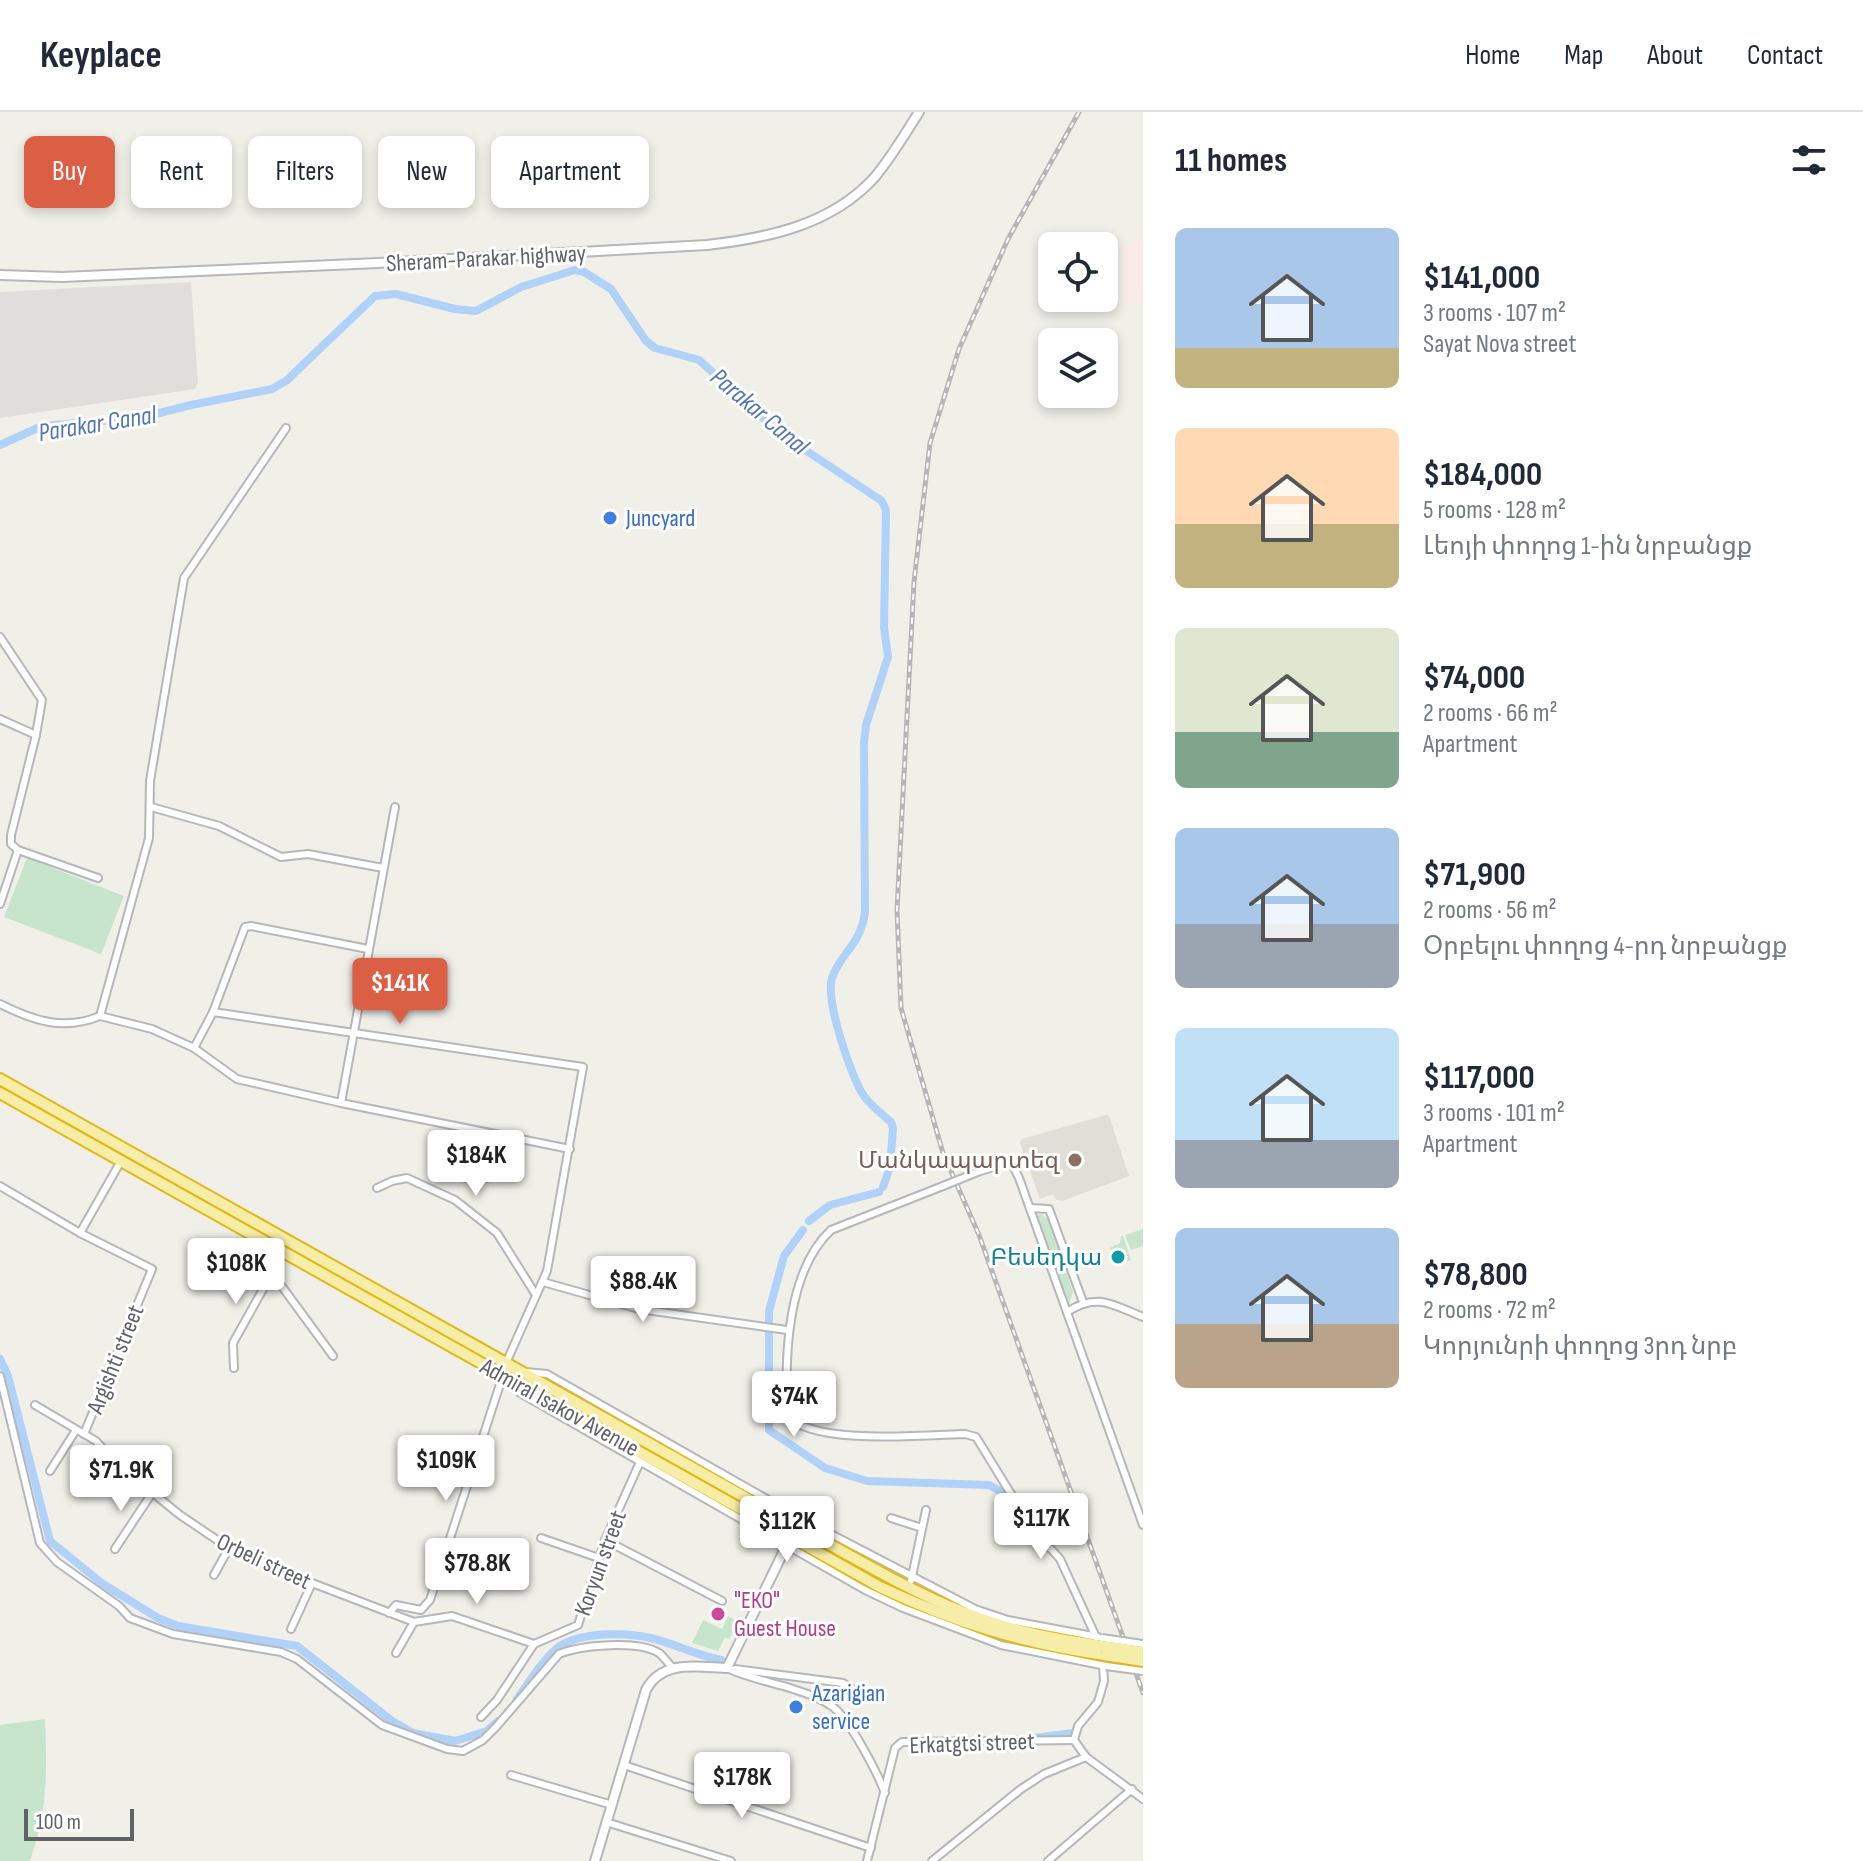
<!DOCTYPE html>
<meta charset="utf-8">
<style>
body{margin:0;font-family:"Sofia Sans Condensed","Noto Sans Armenian",sans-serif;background:#f6f6f7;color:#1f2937;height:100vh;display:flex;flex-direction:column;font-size:30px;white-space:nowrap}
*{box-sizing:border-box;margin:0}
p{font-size:26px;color:#747a83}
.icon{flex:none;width:44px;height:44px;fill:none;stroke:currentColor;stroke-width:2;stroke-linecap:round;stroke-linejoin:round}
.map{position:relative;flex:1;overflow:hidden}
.panel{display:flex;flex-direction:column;background:#fff;width:720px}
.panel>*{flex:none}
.hud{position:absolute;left:24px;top:24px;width:760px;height:72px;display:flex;gap:16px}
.buttons{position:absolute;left:1038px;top:120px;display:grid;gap:16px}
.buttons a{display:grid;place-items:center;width:80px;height:80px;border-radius:12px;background:#fff;box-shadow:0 4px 12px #0003;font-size:40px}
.scale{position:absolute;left:24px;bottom:20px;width:110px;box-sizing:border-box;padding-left:8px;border:4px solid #5f6267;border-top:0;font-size:22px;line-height:28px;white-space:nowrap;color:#5f6267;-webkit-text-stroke:6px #fff;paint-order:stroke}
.price{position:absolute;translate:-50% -68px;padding:0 18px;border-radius:8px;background:#fff;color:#222;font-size:26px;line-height:52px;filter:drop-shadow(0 2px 4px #0008)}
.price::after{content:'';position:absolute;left:50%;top:48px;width:24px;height:18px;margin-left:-12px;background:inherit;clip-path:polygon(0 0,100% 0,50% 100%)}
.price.current{background:#db5f44;color:#fff}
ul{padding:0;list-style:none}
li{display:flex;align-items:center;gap:24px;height:200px;padding:0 32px}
li span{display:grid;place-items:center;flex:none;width:224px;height:160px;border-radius:12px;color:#555}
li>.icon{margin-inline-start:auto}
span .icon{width:96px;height:96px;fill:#fffc;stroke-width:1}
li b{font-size:34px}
h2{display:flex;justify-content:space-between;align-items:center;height:96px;padding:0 32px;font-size:34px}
.tag{padding:0 28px;border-radius:12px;background:#fff;box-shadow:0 4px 12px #0003;font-size:28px;line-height:72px}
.tag.current{background:#db5f44;color:#fff}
header{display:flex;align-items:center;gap:48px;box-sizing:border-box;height:112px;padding:0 40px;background:#fff;border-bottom:2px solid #e0e1e3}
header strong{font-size:38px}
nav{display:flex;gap:44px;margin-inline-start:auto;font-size:28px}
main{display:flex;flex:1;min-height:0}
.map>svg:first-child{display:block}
.industrial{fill:#dfdeda}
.education{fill:#e0ded7}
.medical{fill:#faebe7}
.green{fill:#c7e5ca}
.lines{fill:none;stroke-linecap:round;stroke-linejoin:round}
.canal{stroke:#b0d1f8;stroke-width:8}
.minor-casing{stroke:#b5b7bb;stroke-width:10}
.tertiary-casing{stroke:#b5b7bb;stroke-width:12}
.trunk-casing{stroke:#e3b815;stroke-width:14}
.minor{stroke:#fff;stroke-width:6}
.tertiary{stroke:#fff;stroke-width:8}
.trunk{stroke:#f6eea8;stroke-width:10}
.rail-casing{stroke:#b6b6b7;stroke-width:5}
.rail{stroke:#fff;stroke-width:2;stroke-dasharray:6;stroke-linecap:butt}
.minor-bridge-casing{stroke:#b5b7bb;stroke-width:10;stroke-linecap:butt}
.trunk-bridge-casing{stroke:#e3b815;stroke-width:14;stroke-linecap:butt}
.minor-bridge{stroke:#fff;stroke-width:6}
.trunk-bridge{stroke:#f6eea8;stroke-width:10}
.shop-dot{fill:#3f7fe0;stroke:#fff;stroke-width:3}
.education-dot{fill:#8d6e63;stroke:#fff;stroke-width:3}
.culture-dot{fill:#0f9aa8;stroke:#fff;stroke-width:3}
.hotel-dot{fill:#d1479c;stroke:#fff;stroke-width:3}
.labels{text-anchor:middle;stroke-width:6;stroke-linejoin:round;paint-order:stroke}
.street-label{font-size:24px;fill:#5f6267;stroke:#fff}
.shop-label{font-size:24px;fill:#366cbe;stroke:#fff;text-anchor:start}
.education-label{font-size:24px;fill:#785e54;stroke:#fff;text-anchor:end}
.culture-label{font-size:24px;fill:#0d838f;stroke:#fff;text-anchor:end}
.hotel-label{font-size:24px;fill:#b23c85;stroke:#fff;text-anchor:start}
.water-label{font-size:26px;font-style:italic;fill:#5176b2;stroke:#fff}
</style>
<header>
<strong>Keyplace</strong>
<nav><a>Home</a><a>Map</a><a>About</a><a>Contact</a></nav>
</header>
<main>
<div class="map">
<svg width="1143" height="1749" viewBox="0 0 1143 1749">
<rect width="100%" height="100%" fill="#f0efe8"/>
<polygon class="industrial" points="191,170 198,270 195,277 0,306 0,180"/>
<polygon class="education" points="1106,1003 1109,1004 1129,1064 1062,1089 1057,1088 1053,1082 1040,1087 1020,1031 1022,1027"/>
<polygon class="medical" points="1143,124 1143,191 1123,191 1125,135"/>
<g class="green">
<polygon points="27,746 124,784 101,842 4,805"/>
<polygon points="1041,1102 1049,1108 1073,1180 1069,1192 1036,1108 1038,1103"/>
<polygon points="1143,1117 1143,1134 1131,1138 1125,1123"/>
<polygon points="1121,1124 1123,1124 1131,1148 1116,1154 1110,1136 1120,1131"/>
<polygon points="728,1504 739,1510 729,1527 725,1525 718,1539 692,1531 703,1508 722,1517"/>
<path d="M45,1607C47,1663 48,1695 30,1749H0V1613Z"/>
</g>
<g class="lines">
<g class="canal">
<path d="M0,333L42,314L140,306L191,293L272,277L286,269L375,184L396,182L455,197L476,199L521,175L575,158L584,160L611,177L646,229L655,236L699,248L778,320L882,389L886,398L884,515L888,545L866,613L864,631L865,800C861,833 841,840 832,866C825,888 851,965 864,984C871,994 882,1002 891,1010L893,1016L890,1055L883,1075"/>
<polyline points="809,1109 830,1093 879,1080"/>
<polyline points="803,1118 784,1144 769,1199 769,1318 825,1356 867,1369 989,1373 1002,1380 1014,1409 1023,1417"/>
<polyline points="0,1247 8,1264 50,1429 103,1472 158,1506 178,1514 297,1534 392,1609 413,1621 455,1629 487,1619 498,1609"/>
<path d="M517,1587C528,1572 545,1544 560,1534C582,1520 625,1520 651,1526C675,1532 696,1543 721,1548"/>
<polyline points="1034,1626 1073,1621"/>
</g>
<g class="minor-casing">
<g id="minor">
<polyline points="0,525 42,588 36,623 11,723 11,732 18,738 0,792"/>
<polyline points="0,607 36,623"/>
<polyline points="151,695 219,714 281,745 308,742 383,756"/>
<polyline points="18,738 98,766"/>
<path d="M0,892C34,909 64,919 100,904"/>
<polyline points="213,900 583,955 547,1159 506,1251"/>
<polyline points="100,904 149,726 150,669 184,466 286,316"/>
<polyline points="100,904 152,917 194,936 237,967 341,991 570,1037"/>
<polyline points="194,936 213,900 245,815 251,814 368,837"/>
<polyline points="341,991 395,695"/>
<polyline points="980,1059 1011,1050 1019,1066 1143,1413"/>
<polyline points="0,1074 80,1121 121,1049"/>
<path d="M943,1074L831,1118C787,1159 784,1246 788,1303C810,1334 928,1323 965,1322L976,1325L1032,1416L1060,1447L1096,1525"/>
<polyline points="377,1076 392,1069 407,1066 455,1088 497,1121 536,1183"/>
<polyline points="1030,1096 1049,1097 1083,1190"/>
<polyline points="80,1121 152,1157 84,1322"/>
<polyline points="272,1161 333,1244"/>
<polyline points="543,1170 639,1197 787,1218"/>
<path d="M1067,1200C1097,1180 1113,1193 1143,1205"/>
<polyline points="234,1256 233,1231 272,1161 274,1135"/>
<polyline points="526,1260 547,1262 800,1406 975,1497 1008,1508 1098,1525"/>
<path d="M0,1264L40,1431L57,1450L119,1494L130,1506L173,1522L281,1540L297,1547L382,1613L447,1637L463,1639L483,1628L496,1615L559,1542C581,1533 638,1528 659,1541C663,1544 668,1551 672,1555"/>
<polyline points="515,1272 520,1281 865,1478 903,1496 1001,1533 1106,1554"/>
<polyline points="35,1293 96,1329 116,1351 180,1403 229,1436 312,1471 414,1510"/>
<polyline points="50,1359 76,1318"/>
<polyline points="891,1406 922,1416"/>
<polyline points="541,1426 599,1446"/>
<polyline points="605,1428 722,1489"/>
<polyline points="115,1437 152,1381"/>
<polyline points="214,1463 229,1436"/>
<polyline points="911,1469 926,1398"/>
<polyline points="389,1501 396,1493 421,1498 430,1488 503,1263"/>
<polyline points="414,1510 452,1504 534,1532"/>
<polyline points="291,1517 312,1471"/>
<polyline points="396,1541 414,1510"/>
<path d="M727,1556C748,1566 771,1570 793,1577C806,1581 822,1587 833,1595C850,1608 877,1660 885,1681"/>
<polyline points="735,1557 843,1571 860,1582"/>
<polyline points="481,1605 497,1588 534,1532 578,1513 605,1428 640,1350"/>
<polyline points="1074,1628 1086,1645 1143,1687"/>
<polyline points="1074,1628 1078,1614 1098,1590 1104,1569 1103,1554"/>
<polyline points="624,1653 871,1736"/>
<polyline points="511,1663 612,1693"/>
<polyline points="606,1710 731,1749"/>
<polyline points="867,1749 895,1636 902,1630 1074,1628"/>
<polyline points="932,1749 1021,1677 1044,1662 1086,1645"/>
<polyline points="1048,1749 1132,1677"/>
</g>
</g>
<g class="tertiary-casing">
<g id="tertiary">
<path d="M0,163L62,165L378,151L707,133C768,126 831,113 874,66C891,46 905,22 919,0"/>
<path d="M595,1749L646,1578C662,1547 698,1555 727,1556L796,1414"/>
</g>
</g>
<g class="trunk-casing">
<g id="trunk">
<path d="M0,967L796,1414C852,1444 907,1478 965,1501C1009,1519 1056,1527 1102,1534"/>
<path d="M0,981L880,1475C956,1511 1022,1531 1105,1543"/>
</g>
</g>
<use href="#minor" class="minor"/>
<use href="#tertiary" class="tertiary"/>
<use href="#trunk" class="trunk"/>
<g class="rail-casing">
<polyline id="rail" points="1079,0 1008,127 959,237 930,331 914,470 897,798 901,896 943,1041 979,1123 1143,1581"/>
</g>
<use href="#rail" class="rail"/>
<g class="minor-bridge-casing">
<g id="minor-bridge">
<polyline points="943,1074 980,1059"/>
<polyline points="1102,1526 1143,1532"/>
<polyline points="1106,1554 1143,1559"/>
</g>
</g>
<g class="trunk-bridge-casing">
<g id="trunk-bridge">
<polyline points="1102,1534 1143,1540"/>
<polyline points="1105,1543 1143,1549"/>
</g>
</g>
<use href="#minor-bridge" class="minor-bridge"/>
<use href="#trunk-bridge" class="trunk-bridge"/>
</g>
<g class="shop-dot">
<circle cx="610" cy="406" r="8"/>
<circle cx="796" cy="1595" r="8"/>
</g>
<circle class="education-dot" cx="1075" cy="1048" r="8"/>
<circle class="culture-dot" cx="1118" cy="1145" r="8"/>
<circle class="hotel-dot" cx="718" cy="1502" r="8"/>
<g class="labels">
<g class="street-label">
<text transform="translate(486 146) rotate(-3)" y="8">Sheram-Parakar highway</text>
<text transform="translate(115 1247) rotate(-68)" y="8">Argishti street</text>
<text transform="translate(560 1295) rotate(29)" y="8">Admiral Isakov Avenue</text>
<text transform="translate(264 1449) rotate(25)" y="8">Orbeli street</text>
<text transform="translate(600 1451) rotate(-70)" y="8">Koryun street</text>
<text transform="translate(972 1631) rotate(-2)" y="8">Erkatgtsi street</text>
</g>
<g class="shop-label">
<text x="626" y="414">Juncyard</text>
<text x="812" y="1589">Azarigian<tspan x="812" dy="28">service</tspan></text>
</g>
<g class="education-label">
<text x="1059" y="1056">Մանկապարտեզ</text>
</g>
<g class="culture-label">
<text x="1102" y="1153">Բեսեդկա</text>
</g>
<g class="hotel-label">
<text x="734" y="1496">"ЕКО"<tspan x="734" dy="28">Guest House</tspan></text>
</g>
<g class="water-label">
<text transform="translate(760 299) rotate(40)" y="9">Parakar Canal</text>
<text transform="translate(97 311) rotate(-9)" y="9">Parakar Canal</text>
</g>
</g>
</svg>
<div class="buttons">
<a><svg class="icon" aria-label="locate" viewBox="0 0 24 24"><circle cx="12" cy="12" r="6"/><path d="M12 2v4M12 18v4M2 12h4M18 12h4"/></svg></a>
<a><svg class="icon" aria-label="layers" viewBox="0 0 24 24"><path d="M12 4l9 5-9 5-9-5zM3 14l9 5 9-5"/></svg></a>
</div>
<div class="scale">100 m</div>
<b class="price current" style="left:400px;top:914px">$141K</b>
<b class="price" style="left:476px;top:1086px">$184K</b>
<b class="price" style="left:236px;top:1194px">$108K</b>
<b class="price" style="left:643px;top:1212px">$88.4K</b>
<b class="price" style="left:794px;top:1327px">$74K</b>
<b class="price" style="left:446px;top:1391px">$109K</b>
<b class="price" style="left:121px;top:1401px">$71.9K</b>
<b class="price" style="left:1041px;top:1449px">$117K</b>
<b class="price" style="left:787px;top:1452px">$112K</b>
<b class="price" style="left:477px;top:1494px">$78.8K</b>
<b class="price" style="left:742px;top:1708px">$178K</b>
<div class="hud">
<a class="tag current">Buy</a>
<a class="tag">Rent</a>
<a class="tag">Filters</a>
<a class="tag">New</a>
<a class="tag">Apartment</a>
</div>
</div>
<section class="panel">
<h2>11 homes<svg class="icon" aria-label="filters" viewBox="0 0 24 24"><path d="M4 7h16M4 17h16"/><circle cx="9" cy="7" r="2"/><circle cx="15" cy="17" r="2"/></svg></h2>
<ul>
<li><span style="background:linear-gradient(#a9c7e8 75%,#c2b280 0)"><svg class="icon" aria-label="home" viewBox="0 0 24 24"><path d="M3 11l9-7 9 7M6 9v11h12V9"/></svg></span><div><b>$141,000</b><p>3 rooms · 107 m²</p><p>Sayat Nova street</p></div></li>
<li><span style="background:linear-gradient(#ffd9b3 60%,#c2b280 0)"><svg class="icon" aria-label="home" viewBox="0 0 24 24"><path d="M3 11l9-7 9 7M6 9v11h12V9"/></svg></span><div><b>$184,000</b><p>5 rooms · 128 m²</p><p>Լեոյի փողոց 1-ին նրբանցք</p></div></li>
<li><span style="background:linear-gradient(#dfe7d0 65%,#7fa58c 0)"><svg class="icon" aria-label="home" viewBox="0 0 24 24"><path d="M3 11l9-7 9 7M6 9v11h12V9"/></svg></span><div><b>$74,000</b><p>2 rooms · 66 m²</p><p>Apartment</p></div></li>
<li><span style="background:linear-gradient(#a9c7e8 60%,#9aa5b1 0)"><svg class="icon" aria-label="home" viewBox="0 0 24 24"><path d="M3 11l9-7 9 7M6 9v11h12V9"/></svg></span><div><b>$71,900</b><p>2 rooms · 56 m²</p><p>Օրբելու փողոց 4-րդ նրբանցք</p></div></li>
<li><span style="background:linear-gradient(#bfe0f5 70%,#9aa5b1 0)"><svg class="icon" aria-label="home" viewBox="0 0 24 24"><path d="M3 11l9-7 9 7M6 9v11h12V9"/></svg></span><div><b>$117,000</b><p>3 rooms · 101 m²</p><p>Apartment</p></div></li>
<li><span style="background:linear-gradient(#a9c7e8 60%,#b9a48a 0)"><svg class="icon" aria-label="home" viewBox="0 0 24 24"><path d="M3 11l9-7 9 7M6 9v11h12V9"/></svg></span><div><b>$78,800</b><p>2 rooms · 72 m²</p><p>Կորյունրի փողոց 3րդ նրբ</p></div></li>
</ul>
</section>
</main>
